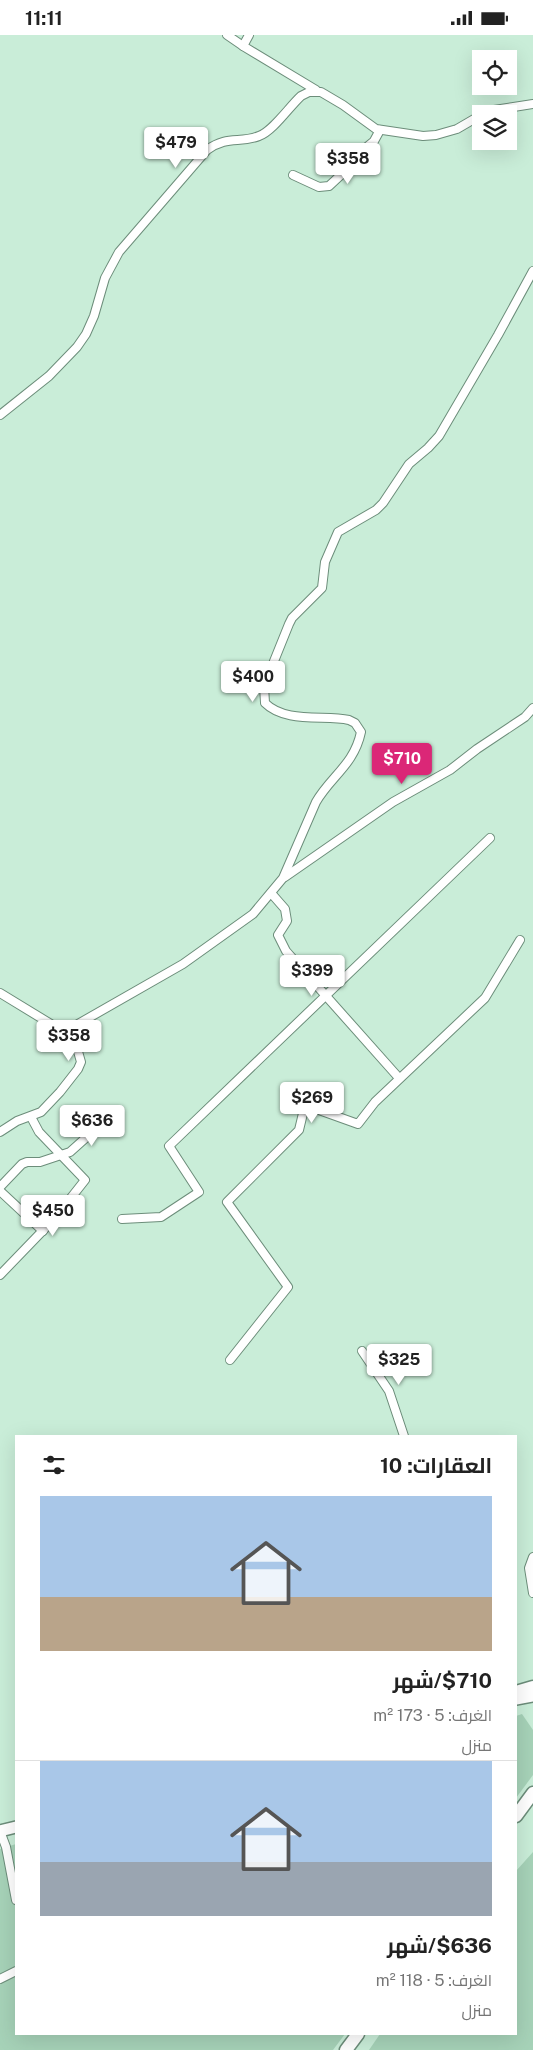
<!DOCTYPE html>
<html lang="ar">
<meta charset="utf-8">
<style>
body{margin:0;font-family:"Public Sans",Cairo,sans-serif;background:#f2f2f2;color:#222;direction:rtl;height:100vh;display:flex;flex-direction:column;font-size:19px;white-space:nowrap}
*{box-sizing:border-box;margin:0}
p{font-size:16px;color:#767676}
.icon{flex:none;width:28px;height:28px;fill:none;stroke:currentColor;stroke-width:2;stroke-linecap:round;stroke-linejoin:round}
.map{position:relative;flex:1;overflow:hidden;direction:ltr}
.details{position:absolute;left:15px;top:1400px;width:502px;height:600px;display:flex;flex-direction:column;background:#fff;border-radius:0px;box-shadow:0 5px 20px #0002;direction:rtl}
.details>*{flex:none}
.controls{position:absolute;left:472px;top:15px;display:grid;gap:10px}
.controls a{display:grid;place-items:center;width:45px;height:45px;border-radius:0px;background:#fff;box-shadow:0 5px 20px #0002;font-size:25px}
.price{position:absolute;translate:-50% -42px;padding:0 11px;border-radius:5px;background:#fff;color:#222;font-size:16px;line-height:32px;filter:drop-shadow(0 1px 2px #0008)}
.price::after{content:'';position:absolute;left:50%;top:30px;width:15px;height:11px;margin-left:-8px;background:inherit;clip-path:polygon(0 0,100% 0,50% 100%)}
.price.selected{background:#db2777;color:#fff}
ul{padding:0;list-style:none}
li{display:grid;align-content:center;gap:10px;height:265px;padding:0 25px}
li+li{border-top:1px solid #e0e0e0}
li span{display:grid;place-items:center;height:155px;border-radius:0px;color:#555}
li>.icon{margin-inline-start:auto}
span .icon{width:90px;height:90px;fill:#fffc;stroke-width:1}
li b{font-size:21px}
h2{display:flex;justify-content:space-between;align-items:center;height:60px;padding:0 25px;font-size:21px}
.status{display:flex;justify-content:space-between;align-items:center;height:35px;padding:0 25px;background:#fff;direction:ltr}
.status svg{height:14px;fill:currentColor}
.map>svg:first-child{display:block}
.green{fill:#a6d2b8}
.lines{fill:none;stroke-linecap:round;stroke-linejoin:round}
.street-casing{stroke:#6c8d7a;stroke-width:10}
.secondary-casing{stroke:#6c8d7a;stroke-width:14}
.primary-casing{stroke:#6c8d7a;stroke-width:15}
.street{stroke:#fff;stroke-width:8}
.secondary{stroke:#fff;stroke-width:11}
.primary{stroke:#fff;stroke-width:12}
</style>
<div class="status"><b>11:11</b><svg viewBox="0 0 49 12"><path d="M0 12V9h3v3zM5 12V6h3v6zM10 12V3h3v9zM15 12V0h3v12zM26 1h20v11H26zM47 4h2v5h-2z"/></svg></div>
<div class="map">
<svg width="533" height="2015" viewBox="0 0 533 2015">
<rect width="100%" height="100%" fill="#c9edd8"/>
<g class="green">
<polygon points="522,1679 533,1695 533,1740 516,1763 516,1681"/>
<polygon points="16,1809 16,1999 345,1999 333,2015 0,2015 0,1814"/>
<polygon points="533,1817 533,2015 369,2015 380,1999 516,1999 516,1836"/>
</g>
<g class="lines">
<g class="street-casing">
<g id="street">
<polyline points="227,0 243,11"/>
<polyline points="249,0 243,11 316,55"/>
<polyline points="484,79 494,75 533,69"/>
<polyline points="293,140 319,152 329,151 344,137 352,124 374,106 380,95"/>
<path d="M0,380L49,341L77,312L86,299L94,281L105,243L119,217L207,115C228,100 239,109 259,101C273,96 289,72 301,61L309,57H321L343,70L376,94L423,101L436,100L457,94L481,80"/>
<polyline points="285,842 393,767 450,735 477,714 525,682 533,673"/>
<polyline points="271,858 285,874 287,886 278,900 286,916 399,1043"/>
<polyline points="0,958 64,997 77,1013 81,1027 78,1034 60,1057 41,1077 17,1086 0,1097"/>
<path d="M64,997L183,929L253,879L283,843L316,767C331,741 354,730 361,697L355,688L349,685C323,680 285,688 265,668L264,651L289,589L292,583L322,553L325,527L338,497L376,475L383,468L409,429L428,413L439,401L498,300L533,236"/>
<polyline points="0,1152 22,1129 27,1127 40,1127 70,1117 108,1083"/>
<polyline points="0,1156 43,1196"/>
<polyline points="122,1184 161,1182 199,1157 169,1111 490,803"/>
<polyline points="0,1240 55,1183 85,1145 39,1097 31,1082"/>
<polyline points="362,1316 389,1356 404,1401"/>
<polyline points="230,1325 288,1252 227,1167 299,1095 305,1070 358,1089 375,1067 485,963 520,905"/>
<polyline points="533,1522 529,1533 533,1558"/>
<polyline points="0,1796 6,1812 16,1865"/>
<polyline points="0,1944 16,1936"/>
</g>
</g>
<g class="secondary-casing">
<g id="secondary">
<polyline points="516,1664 533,1661"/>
<polyline points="0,1796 16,1792"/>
</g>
</g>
<g class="primary-casing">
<g id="primary">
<polyline points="516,1657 533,1652"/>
<polyline points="516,1781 533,1758"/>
<polyline points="346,2015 358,1999"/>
</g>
</g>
<use href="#street" class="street"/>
<use href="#secondary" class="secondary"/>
<use href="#primary" class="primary"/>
</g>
</svg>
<div class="controls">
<a><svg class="icon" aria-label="locate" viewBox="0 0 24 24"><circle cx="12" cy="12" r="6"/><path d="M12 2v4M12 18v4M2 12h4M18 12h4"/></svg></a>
<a><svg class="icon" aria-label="layers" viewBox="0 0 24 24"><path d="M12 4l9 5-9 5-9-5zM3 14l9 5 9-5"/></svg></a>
</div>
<b class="price" style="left:176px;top:134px">$479</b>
<b class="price" style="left:348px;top:150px">$358</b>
<b class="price" style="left:253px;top:668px">$400</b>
<b class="price selected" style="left:402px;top:750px">$710</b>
<b class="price" style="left:312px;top:962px">$399</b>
<b class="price" style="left:69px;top:1027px">$358</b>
<b class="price" style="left:312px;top:1089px">$269</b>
<b class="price" style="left:92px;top:1112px">$636</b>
<b class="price" style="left:53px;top:1202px">$450</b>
<b class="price" style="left:399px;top:1351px">$325</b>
<section class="details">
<h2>العقارات: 10<svg class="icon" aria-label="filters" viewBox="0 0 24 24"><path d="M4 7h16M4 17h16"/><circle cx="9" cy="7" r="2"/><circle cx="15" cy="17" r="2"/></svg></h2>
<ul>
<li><span style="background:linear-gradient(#a9c7e8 65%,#b9a48a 0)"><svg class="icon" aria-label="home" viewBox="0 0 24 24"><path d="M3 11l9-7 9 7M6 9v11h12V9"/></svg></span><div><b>$710/شهر</b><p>الغرف: 5 · 173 m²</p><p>منزل</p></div></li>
<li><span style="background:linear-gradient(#a9c7e8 65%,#9aa5b1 0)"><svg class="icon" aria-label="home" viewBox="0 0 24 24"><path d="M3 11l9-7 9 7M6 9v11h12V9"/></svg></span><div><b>$636/شهر</b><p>الغرف: 5 · 118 m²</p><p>منزل</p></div></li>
</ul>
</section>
</div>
